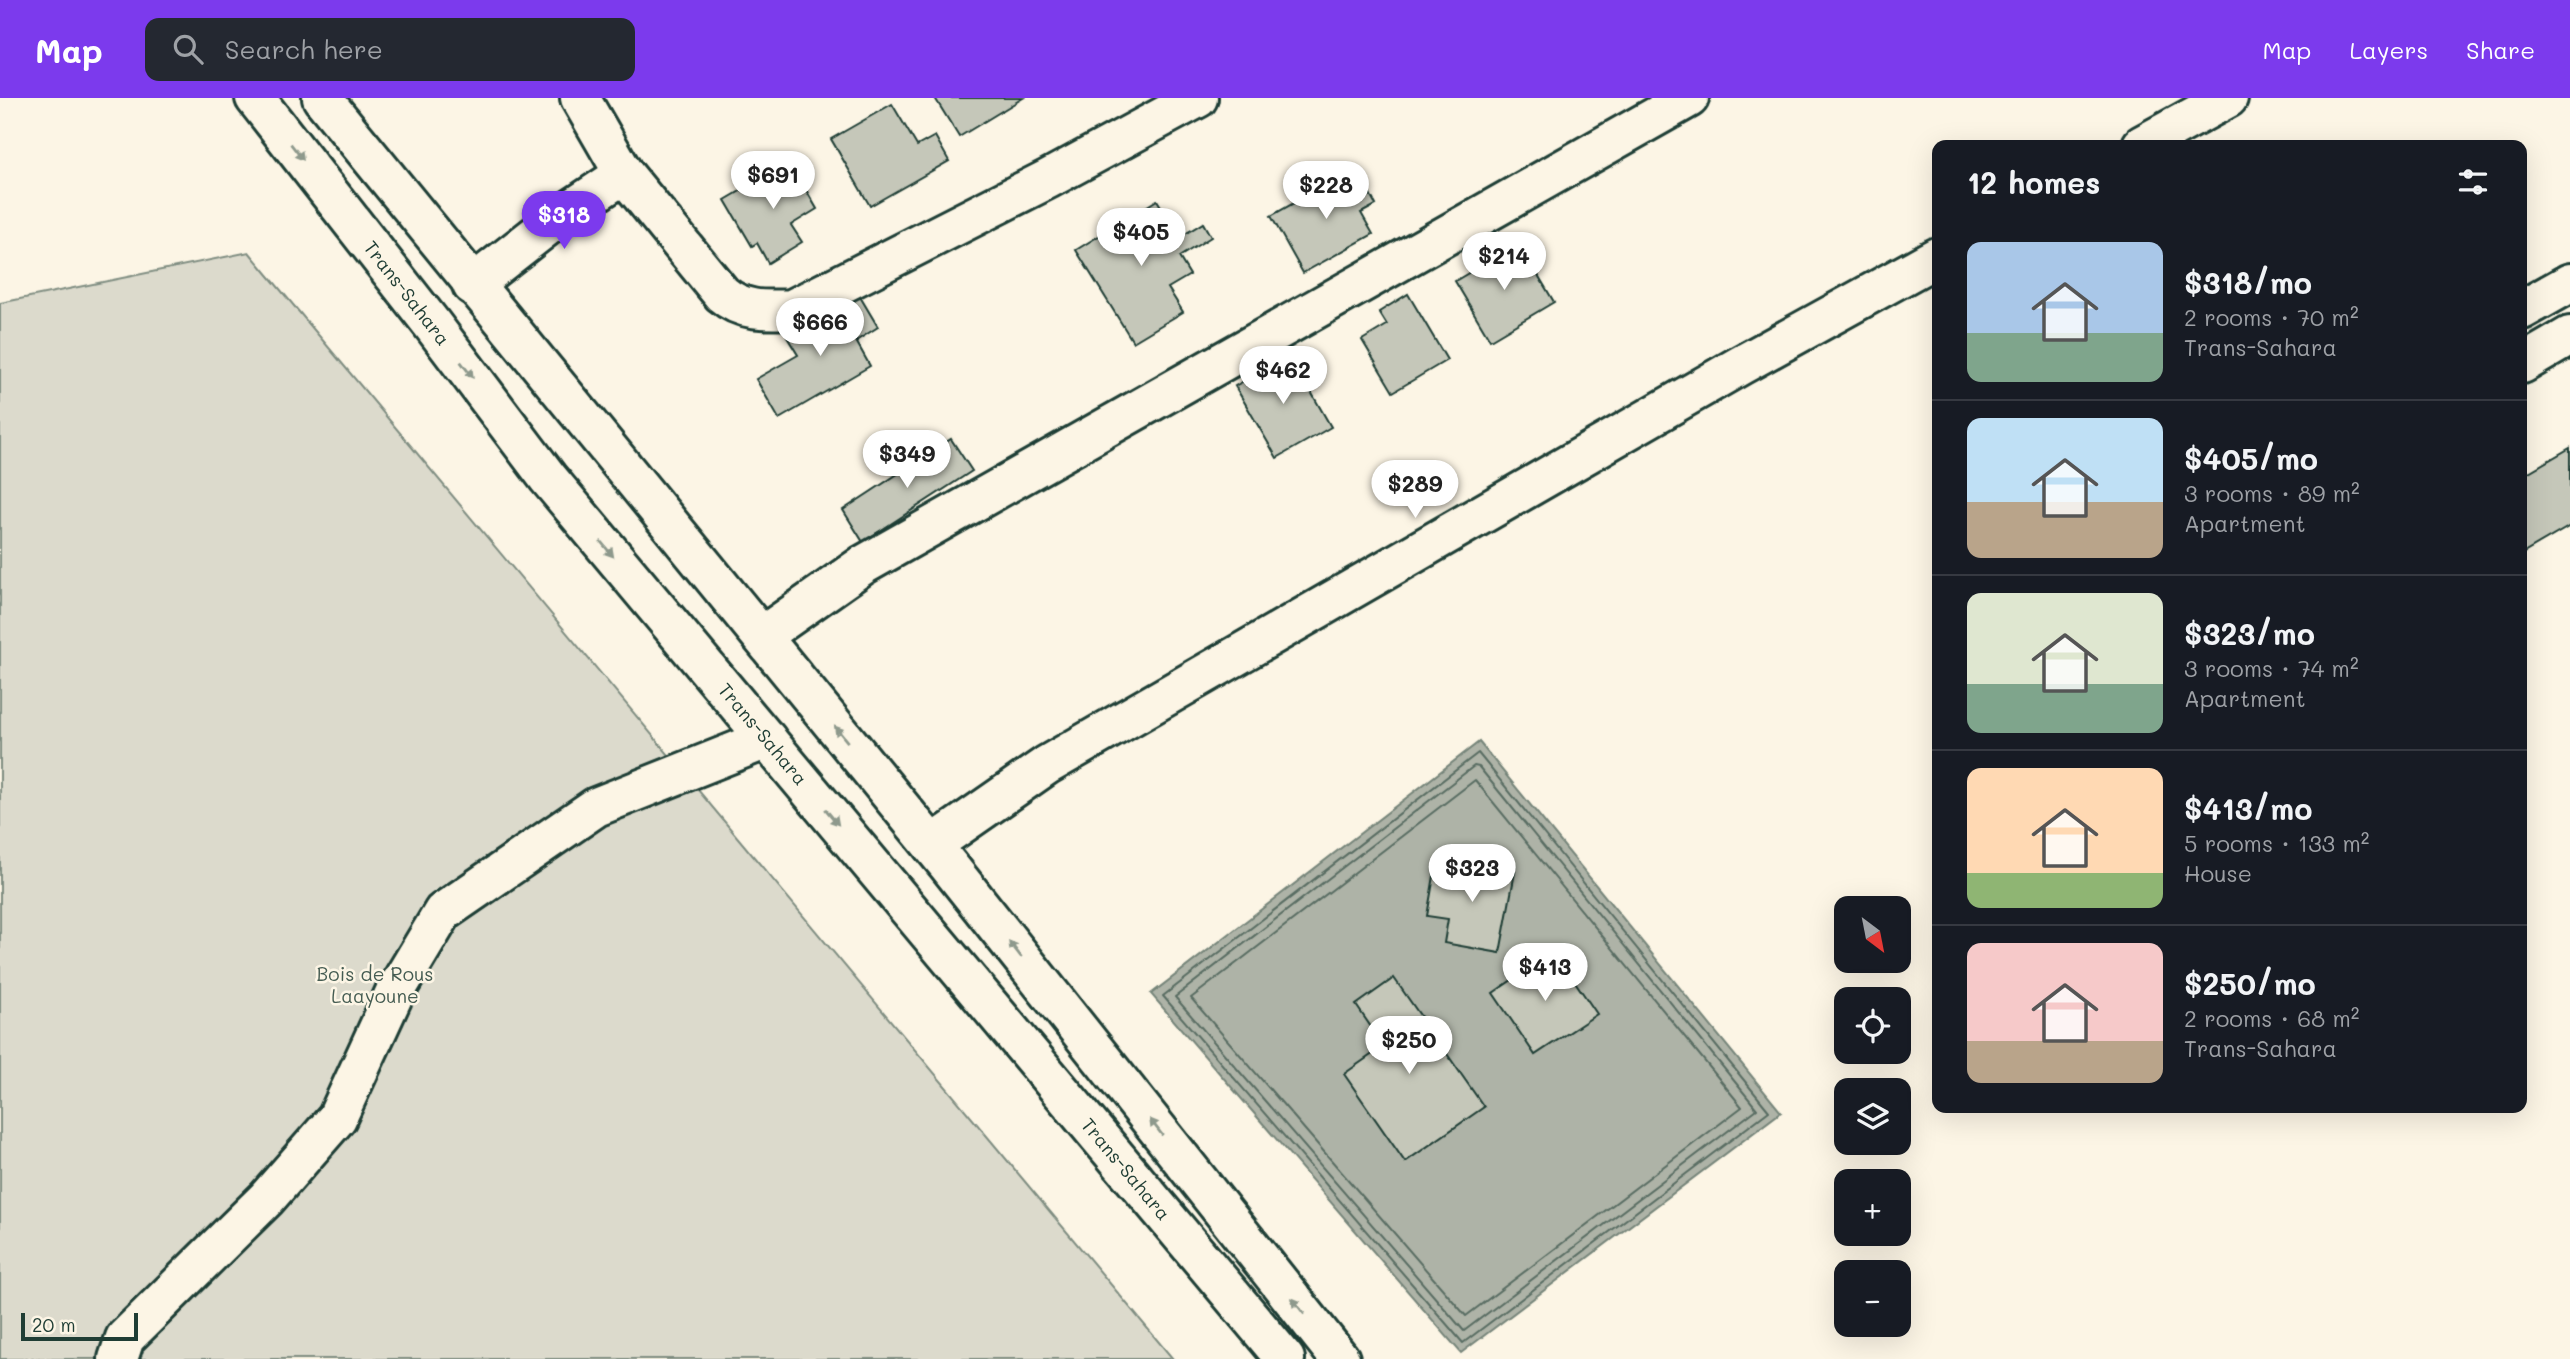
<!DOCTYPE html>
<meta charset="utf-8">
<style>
body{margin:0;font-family:Mali,sans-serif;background:#242831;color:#f1f3f6;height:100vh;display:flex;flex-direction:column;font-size:26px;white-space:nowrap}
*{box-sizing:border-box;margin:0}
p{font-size:23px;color:#9ea1a6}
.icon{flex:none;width:38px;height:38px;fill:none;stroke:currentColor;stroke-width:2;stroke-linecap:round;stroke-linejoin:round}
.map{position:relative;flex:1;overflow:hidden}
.drawer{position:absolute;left:1932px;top:42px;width:595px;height:973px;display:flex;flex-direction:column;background:#171b24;border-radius:14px;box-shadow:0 7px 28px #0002}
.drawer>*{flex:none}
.needle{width:46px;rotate:148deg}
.fabs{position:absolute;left:1834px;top:798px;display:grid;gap:14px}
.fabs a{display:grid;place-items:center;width:77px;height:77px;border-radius:14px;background:#171b24;box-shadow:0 7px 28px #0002;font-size:35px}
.scale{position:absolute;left:21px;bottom:18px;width:117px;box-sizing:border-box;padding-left:7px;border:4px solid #1f3d34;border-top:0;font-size:19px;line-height:24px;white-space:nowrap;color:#1f3d34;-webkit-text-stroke:5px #fcf5e5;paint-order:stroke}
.price{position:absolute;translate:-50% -60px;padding:0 16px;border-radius:24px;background:#fff;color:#222;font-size:23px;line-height:46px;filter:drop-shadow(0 2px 4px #0008)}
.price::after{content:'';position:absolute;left:50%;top:42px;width:21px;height:16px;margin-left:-10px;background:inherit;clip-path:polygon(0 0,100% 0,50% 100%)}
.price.selected{background:#7c3aed;color:#fff}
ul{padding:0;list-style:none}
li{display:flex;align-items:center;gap:21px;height:175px;padding:0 35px}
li+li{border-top:2px solid #363941}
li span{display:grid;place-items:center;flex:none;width:196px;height:140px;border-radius:14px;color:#555}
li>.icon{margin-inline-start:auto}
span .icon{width:84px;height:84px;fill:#fffc;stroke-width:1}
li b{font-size:30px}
h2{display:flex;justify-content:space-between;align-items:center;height:84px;padding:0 35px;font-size:30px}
header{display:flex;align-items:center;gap:42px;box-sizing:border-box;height:98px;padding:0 35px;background:#7c3aed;color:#fff}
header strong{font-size:33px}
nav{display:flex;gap:38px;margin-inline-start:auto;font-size:24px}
.search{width:490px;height:63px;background:#242831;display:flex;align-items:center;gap:18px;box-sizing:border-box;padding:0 24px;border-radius:14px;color:#9ea1a6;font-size:26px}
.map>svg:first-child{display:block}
.green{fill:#dcdacc;stroke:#7e8c80;stroke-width:2}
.water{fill:#aeb3a7;stroke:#758479;stroke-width:2}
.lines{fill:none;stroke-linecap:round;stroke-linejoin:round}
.shore{stroke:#586c62;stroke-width:2}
.building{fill:#c5c7b9;stroke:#1f3d34;stroke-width:2}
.street-casing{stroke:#1f3d34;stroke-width:44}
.highway-casing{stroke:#1f3d34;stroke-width:44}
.street{stroke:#fcf5e5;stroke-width:38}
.highway{stroke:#fcf5e5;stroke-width:38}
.oneway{fill:#8e998c}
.labels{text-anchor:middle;stroke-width:5;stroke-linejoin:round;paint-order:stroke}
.street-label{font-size:19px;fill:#1f3d34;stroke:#fcf5e5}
.park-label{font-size:19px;fill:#455c52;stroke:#fcf5e5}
</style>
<header>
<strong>Map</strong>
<div class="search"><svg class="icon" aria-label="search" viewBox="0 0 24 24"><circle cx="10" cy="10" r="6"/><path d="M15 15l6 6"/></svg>Search here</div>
<nav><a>Map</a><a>Layers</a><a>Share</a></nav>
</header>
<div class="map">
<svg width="2570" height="1261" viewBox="0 0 2570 1261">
<rect width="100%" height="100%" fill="#fcf5e5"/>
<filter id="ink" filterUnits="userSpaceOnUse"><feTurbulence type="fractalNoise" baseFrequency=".0143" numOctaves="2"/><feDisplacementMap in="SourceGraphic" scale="14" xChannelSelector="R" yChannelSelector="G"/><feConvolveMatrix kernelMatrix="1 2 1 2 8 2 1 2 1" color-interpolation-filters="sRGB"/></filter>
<g filter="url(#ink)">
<polygon class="green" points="249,154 1173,1261 0,1261 0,205"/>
<polygon class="water" points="1479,644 1781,1014 1461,1255 1151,896"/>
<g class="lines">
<g class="shore">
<polygon points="1478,655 1769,1013 1463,1245 1163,898"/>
<polygon points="1474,668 1479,669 1757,1011 1464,1233 1175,899"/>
<polygon points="1475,682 1742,1009 1466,1218 1191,900"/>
</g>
</g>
<g class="building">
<polygon points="935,0 1023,0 959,39"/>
<polygon points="892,6 917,48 935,38 949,63 870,108 831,41"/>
<polygon points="790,64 817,111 791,127 802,144 768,165 757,145 752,148 725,102"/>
<polygon points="1356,70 1376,107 1361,115 1373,136 1303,175 1271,118"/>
<polygon points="1157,102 1180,139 1203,125 1211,139 1179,159 1190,177 1168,190 1183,214 1133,244 1076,152"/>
<polygon points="1519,145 1554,204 1490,242 1455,183"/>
<polygon points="1408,196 1447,262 1393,294 1362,242 1387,227 1379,214"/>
<polygon points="859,197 878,229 856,243 870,268 779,321 756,281 798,257 787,239"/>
<polygon points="1290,257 1331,329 1277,360 1235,288"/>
<polygon points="951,341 972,373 863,444 843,412"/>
<polygon points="2570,350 2570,428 2522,456 2522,378"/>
<polygon points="1437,761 1515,774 1500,855 1444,845 1448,821 1427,818"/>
<polygon points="1554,853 1597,916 1535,957 1493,895"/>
<polygon points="1394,880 1484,1009 1405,1064 1344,976 1384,948 1356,907"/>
</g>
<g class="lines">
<g class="street-casing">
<g id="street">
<path d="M580,0L624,76L722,196C743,214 766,212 792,211L1048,81L1198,0"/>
<polyline points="2142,47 2228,0"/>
<polyline points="472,187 555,122 624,76"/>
<polyline points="2522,212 2570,185"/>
<polyline points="2522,266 2570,238"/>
<polyline points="762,538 863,467 1689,0"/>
<polyline points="932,747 1047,667 1741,267 1937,159"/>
<polyline points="118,1261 125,1240 267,1100 337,1020 395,894 443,814 596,709 767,641"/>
</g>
</g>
<g class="highway-casing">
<g id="highway">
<polyline points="255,0 431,225 548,380 1285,1261"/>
<polyline points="322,0 948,767 1340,1261"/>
</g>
</g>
<use href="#street" class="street"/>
<use href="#highway" class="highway"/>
</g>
<defs><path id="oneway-solid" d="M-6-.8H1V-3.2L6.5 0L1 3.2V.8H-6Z" transform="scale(1.75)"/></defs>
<g class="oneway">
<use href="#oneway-solid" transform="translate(297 54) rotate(52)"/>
<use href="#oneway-solid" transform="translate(467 272) rotate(53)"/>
<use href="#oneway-solid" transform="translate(607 451) rotate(50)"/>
<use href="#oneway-solid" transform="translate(841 636) rotate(-129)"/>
<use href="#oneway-solid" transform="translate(832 719) rotate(50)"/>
<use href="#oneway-solid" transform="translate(1015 851) rotate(-128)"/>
<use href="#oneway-solid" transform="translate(1156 1029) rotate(-128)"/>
<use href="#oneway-solid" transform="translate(1298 1208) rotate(-128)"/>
</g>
</g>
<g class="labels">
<g class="street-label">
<text transform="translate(407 195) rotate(52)" y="7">Trans-Sahara</text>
<text transform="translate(763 636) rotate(50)" y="7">Trans-Sahara</text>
<text transform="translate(1126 1071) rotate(50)" y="7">Trans-Sahara</text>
</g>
<g class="park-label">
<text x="375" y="883">Bois de Rous<tspan x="375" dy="22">Laayoune</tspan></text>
</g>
</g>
</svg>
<div class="fabs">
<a><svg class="needle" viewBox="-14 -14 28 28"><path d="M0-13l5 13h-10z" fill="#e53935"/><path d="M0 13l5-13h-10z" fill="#9ea1a6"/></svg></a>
<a><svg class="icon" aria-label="locate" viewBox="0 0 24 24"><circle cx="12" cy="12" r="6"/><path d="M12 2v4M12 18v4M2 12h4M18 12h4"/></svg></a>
<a><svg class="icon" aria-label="layers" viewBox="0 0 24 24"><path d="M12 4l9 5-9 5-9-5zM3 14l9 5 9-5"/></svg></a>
<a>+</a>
<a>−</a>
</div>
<div class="scale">20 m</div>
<b class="price" style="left:773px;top:113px">$691</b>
<b class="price" style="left:1326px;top:123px">$228</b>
<b class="price selected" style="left:564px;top:153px">$318</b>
<b class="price" style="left:1141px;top:170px">$405</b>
<b class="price" style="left:1504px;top:194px">$214</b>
<b class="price" style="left:820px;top:260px">$666</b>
<b class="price" style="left:1283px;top:308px">$462</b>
<b class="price" style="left:907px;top:392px">$349</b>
<b class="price" style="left:1415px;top:422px">$289</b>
<b class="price" style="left:1472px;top:806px">$323</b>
<b class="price" style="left:1545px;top:905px">$413</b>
<b class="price" style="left:1409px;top:978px">$250</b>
<section class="drawer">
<h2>12 homes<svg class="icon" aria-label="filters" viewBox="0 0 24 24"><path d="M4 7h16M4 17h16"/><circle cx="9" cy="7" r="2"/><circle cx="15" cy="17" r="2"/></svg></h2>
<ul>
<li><span style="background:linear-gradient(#a9c7e8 65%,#7fa58c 0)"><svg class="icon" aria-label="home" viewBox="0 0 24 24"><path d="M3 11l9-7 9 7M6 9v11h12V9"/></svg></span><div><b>$318/mo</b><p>2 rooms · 70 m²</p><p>Trans-Sahara</p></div></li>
<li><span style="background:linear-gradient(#bfe0f5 60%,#b9a48a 0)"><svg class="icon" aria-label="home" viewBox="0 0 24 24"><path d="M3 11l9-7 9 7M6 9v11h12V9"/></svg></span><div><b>$405/mo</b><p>3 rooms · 89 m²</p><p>Apartment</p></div></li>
<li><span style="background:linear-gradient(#dfe7d0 65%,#7fa58c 0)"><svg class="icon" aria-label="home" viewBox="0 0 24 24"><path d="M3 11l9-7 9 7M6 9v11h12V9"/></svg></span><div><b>$323/mo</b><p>3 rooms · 74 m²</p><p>Apartment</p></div></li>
<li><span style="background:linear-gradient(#ffd9b3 75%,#8fb573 0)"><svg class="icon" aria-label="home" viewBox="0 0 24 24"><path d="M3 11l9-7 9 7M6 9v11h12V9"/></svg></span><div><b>$413/mo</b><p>5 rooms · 133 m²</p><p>House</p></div></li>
<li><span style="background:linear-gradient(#f6c9c9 70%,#b9a48a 0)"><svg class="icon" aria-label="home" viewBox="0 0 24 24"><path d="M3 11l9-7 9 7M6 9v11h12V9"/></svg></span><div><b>$250/mo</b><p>2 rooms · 68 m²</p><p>Trans-Sahara</p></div></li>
</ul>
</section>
</div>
